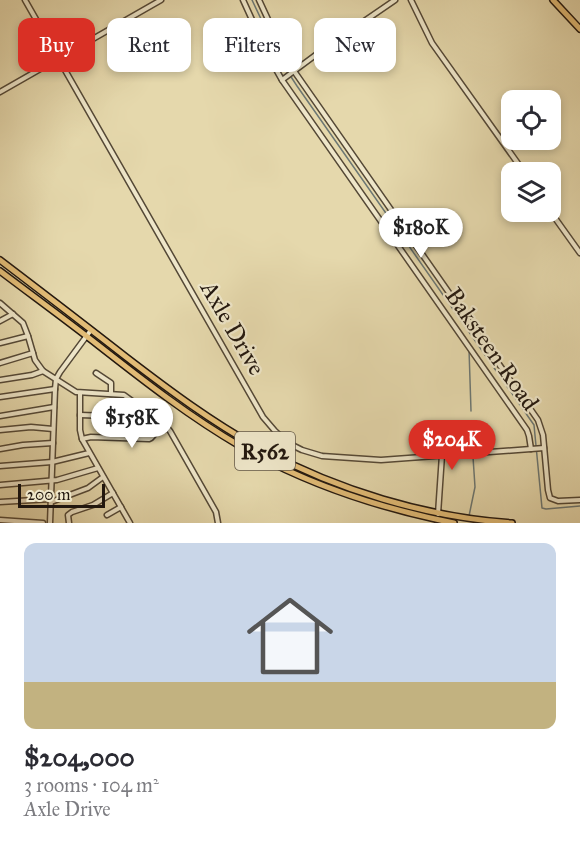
<!DOCTYPE html>
<meta charset="utf-8">
<style>
body{margin:0;font-family:"IM FELL Great Primer",serif;background:#f7f7f7;color:#2b2b33;height:100vh;display:flex;flex-direction:column;font-size:22px;white-space:nowrap}
*{box-sizing:border-box;margin:0}
p{font-size:20px;color:#7c7c81}
.icon{flex:none;width:33px;height:33px;fill:none;stroke:currentColor;stroke-width:2;stroke-linecap:round;stroke-linejoin:round}
.map{position:relative;height:523px;overflow:hidden}
.side{display:flex;flex-direction:column;background:#fff;flex:1}
.side>*{flex:none}
.hud{position:absolute;left:18px;top:18px;width:544px;height:54px;display:flex;gap:12px}
.fabs{position:absolute;left:501px;top:90px;display:grid;gap:12px}
.fabs a{display:grid;place-items:center;width:60px;height:60px;border-radius:12px;background:#fff;box-shadow:0 3px 9px #0003;font-size:30px}
.scale{position:absolute;left:18px;bottom:15px;width:87px;box-sizing:border-box;padding-left:6px;border:3px solid #23180f;border-top:0;font-size:16px;line-height:21px;white-space:nowrap;color:#23180f;-webkit-text-stroke:4px #eee6c9;paint-order:stroke}
.price{position:absolute;translate:-50% -51px;padding:0 14px;border-radius:21px;background:#fff;color:#222;font-size:20px;line-height:39px;filter:drop-shadow(0 2px 3px #0008)}
.price::after{content:'';position:absolute;left:50%;top:36px;width:18px;height:14px;margin-left:-9px;background:inherit;clip-path:polygon(0 0,100% 0,50% 100%)}
.price.active{background:#d93025;color:#fff}
ul{padding:0;list-style:none}
li{display:grid;align-content:center;gap:12px;height:318px;padding:0 24px}
li+li{border-top:2px solid #e1e1e2}
li span{display:grid;place-items:center;height:186px;border-radius:12px;color:#555}
li>.icon{margin-inline-start:auto}
span .icon{width:108px;height:108px;fill:#fffc;stroke-width:1}
li b{font-size:26px}
.tag{padding:0 21px;border-radius:12px;background:#fff;box-shadow:0 3px 9px #0003;font-size:21px;line-height:54px}
.tag.active{background:#d93025;color:#fff}
.map>svg:first-child{display:block}
.lines{fill:none;stroke-linecap:round;stroke-linejoin:round}
.stream{stroke:#6c7773;stroke-width:1.5}
.minor-casing{stroke:#544836;stroke-width:7}
.major-casing{stroke:#23180f;stroke-width:8}
.minor{stroke:#eee6c9;stroke-width:4}
.major{stroke:#e2bc76;stroke-width:5}
.labels{text-anchor:middle;stroke-width:4.5;stroke-linejoin:round;paint-order:stroke}
.shield{fill:#eee6c9;stroke:#605647;stroke-width:1.5}
.shield-label{font-size:22px;font-weight:bold;fill:#23180f}
.street-label{font-size:24px;fill:#23180f;stroke:#eee6c9}
</style>
<div class="map">
<svg width="580" height="523" viewBox="0 0 580 523">
<rect width="100%" height="100%" fill="#e5d8ac"/>
<filter id="stains"><feTurbulence type="fractalNoise" baseFrequency=".00333" numOctaves="4"/><feColorMatrix values="0 0 0 0 .2 0 0 0 0 .09 0 0 0 0 .02 0 0 0 .5 -.17"/></filter>
<radialGradient id="worn" r=".72"><stop offset=".6" stop-color="#630" stop-opacity="0"/><stop offset="1" stop-color="#630" stop-opacity=".3"/></radialGradient>
<g class="lines">
<g class="stream">
<polyline points="252,0 282,63 297,86 534,425 542,508 546,509 580,506"/>
<polyline points="469,349 471,411"/>
<polyline points="472,426 472,445"/>
<polyline points="469,516 475,487 473,457"/>
</g>
<g class="minor-casing">
<g id="minor">
<polyline points="25,0 263,417 275,431 288,443 302,450 322,456 381,460 544,448"/>
<polyline points="243,0 269,57 282,80 527,430 529,436 531,449"/>
<polyline points="259,0 285,56 294,71 538,420 543,435 548,490 550,498 558,501 580,500"/>
<polyline points="411,0 432,43 524,172"/>
<polyline points="282,80 325,48 395,0"/>
<polyline points="0,92 161,0"/>
<polyline points="550,211 580,253"/>
<polyline points="0,303 23,323 28,336 35,360 43,371 76,392 124,395 164,424 170,431 216,512 218,523"/>
<polyline points="0,321 13,314"/>
<polyline points="0,343 28,336"/>
<polyline points="0,363 33,353"/>
<polyline points="96,373 111,383 111,394"/>
<polyline points="0,380 32,375 43,371"/>
<polyline points="80,393 80,430 82,439 130,523"/>
<polyline points="0,397 55,389"/>
<polyline points="80,415 138,417 142,415 146,410"/>
<polyline points="0,416 54,407"/>
<polyline points="0,430 31,427 53,429"/>
<polyline points="82,439 91,437 149,439 151,438 164,424"/>
<polyline points="0,449 23,445 53,443"/>
<polyline points="0,466 52,462 89,453"/>
<polyline points="0,485 57,480 98,468"/>
<polyline points="0,502 51,499"/>
<polyline points="51,502 88,488 103,477"/>
<polyline points="438,514 442,455"/>
<polyline points="107,515 121,507"/>
<polyline points="0,520 43,523"/>
<polyline points="50,523 55,389 56,379 60,372 91,330"/>
<polyline points="69,523 68,515 72,512 93,505 113,493"/>
</g>
</g>
<g class="major-casing">
<g id="major">
<polyline points="553,0 580,29"/>
<path d="M0,260C42,292 84,324 126,357C169,390 213,423 261,449C338,490 425,517 512,523"/>
<path d="M0,271C33,296 66,320 98,345C144,381 190,417 240,446C306,484 379,508 454,523"/>
</g>
</g>
<use href="#minor" class="minor"/>
<use href="#major" class="major"/>
</g>
<g class="labels">
<rect class="shield" x="235" y="432" width="60" height="38" rx="4.5"/>
<g class="shield-label">
<text x="265" y="459">R562</text>
</g>
<g class="street-label">
<text transform="translate(233 328) rotate(60)" y="8">Axle Drive</text>
<text transform="translate(492 349) rotate(55)" y="8">Baksteen Road</text>
</g>
</g>
<rect width="100%" height="100%" filter="url(#stains)"/>
<rect width="100%" height="100%" fill="url(#worn)"/>
</svg>
<div class="fabs">
<a><svg class="icon" aria-label="locate" viewBox="0 0 24 24"><circle cx="12" cy="12" r="6"/><path d="M12 2v4M12 18v4M2 12h4M18 12h4"/></svg></a>
<a><svg class="icon" aria-label="layers" viewBox="0 0 24 24"><path d="M12 4l9 5-9 5-9-5zM3 14l9 5 9-5"/></svg></a>
</div>
<div class="scale">200 m</div>
<b class="price" style="left:421px;top:259px">$180K</b>
<b class="price" style="left:132px;top:449px">$158K</b>
<b class="price active" style="left:452px;top:471px">$204K</b>
<div class="hud">
<a class="tag active">Buy</a>
<a class="tag">Rent</a>
<a class="tag">Filters</a>
<a class="tag">New</a>
</div>
</div>
<section class="side">
<ul>
<li><span style="background:linear-gradient(#c9d6e8 75%,#c2b280 0)"><svg class="icon" aria-label="home" viewBox="0 0 24 24"><path d="M3 11l9-7 9 7M6 9v11h12V9"/></svg></span><div><b>$204,000</b><p>3 rooms · 104 m²</p><p>Axle Drive</p></div></li>
</ul>
</section>
